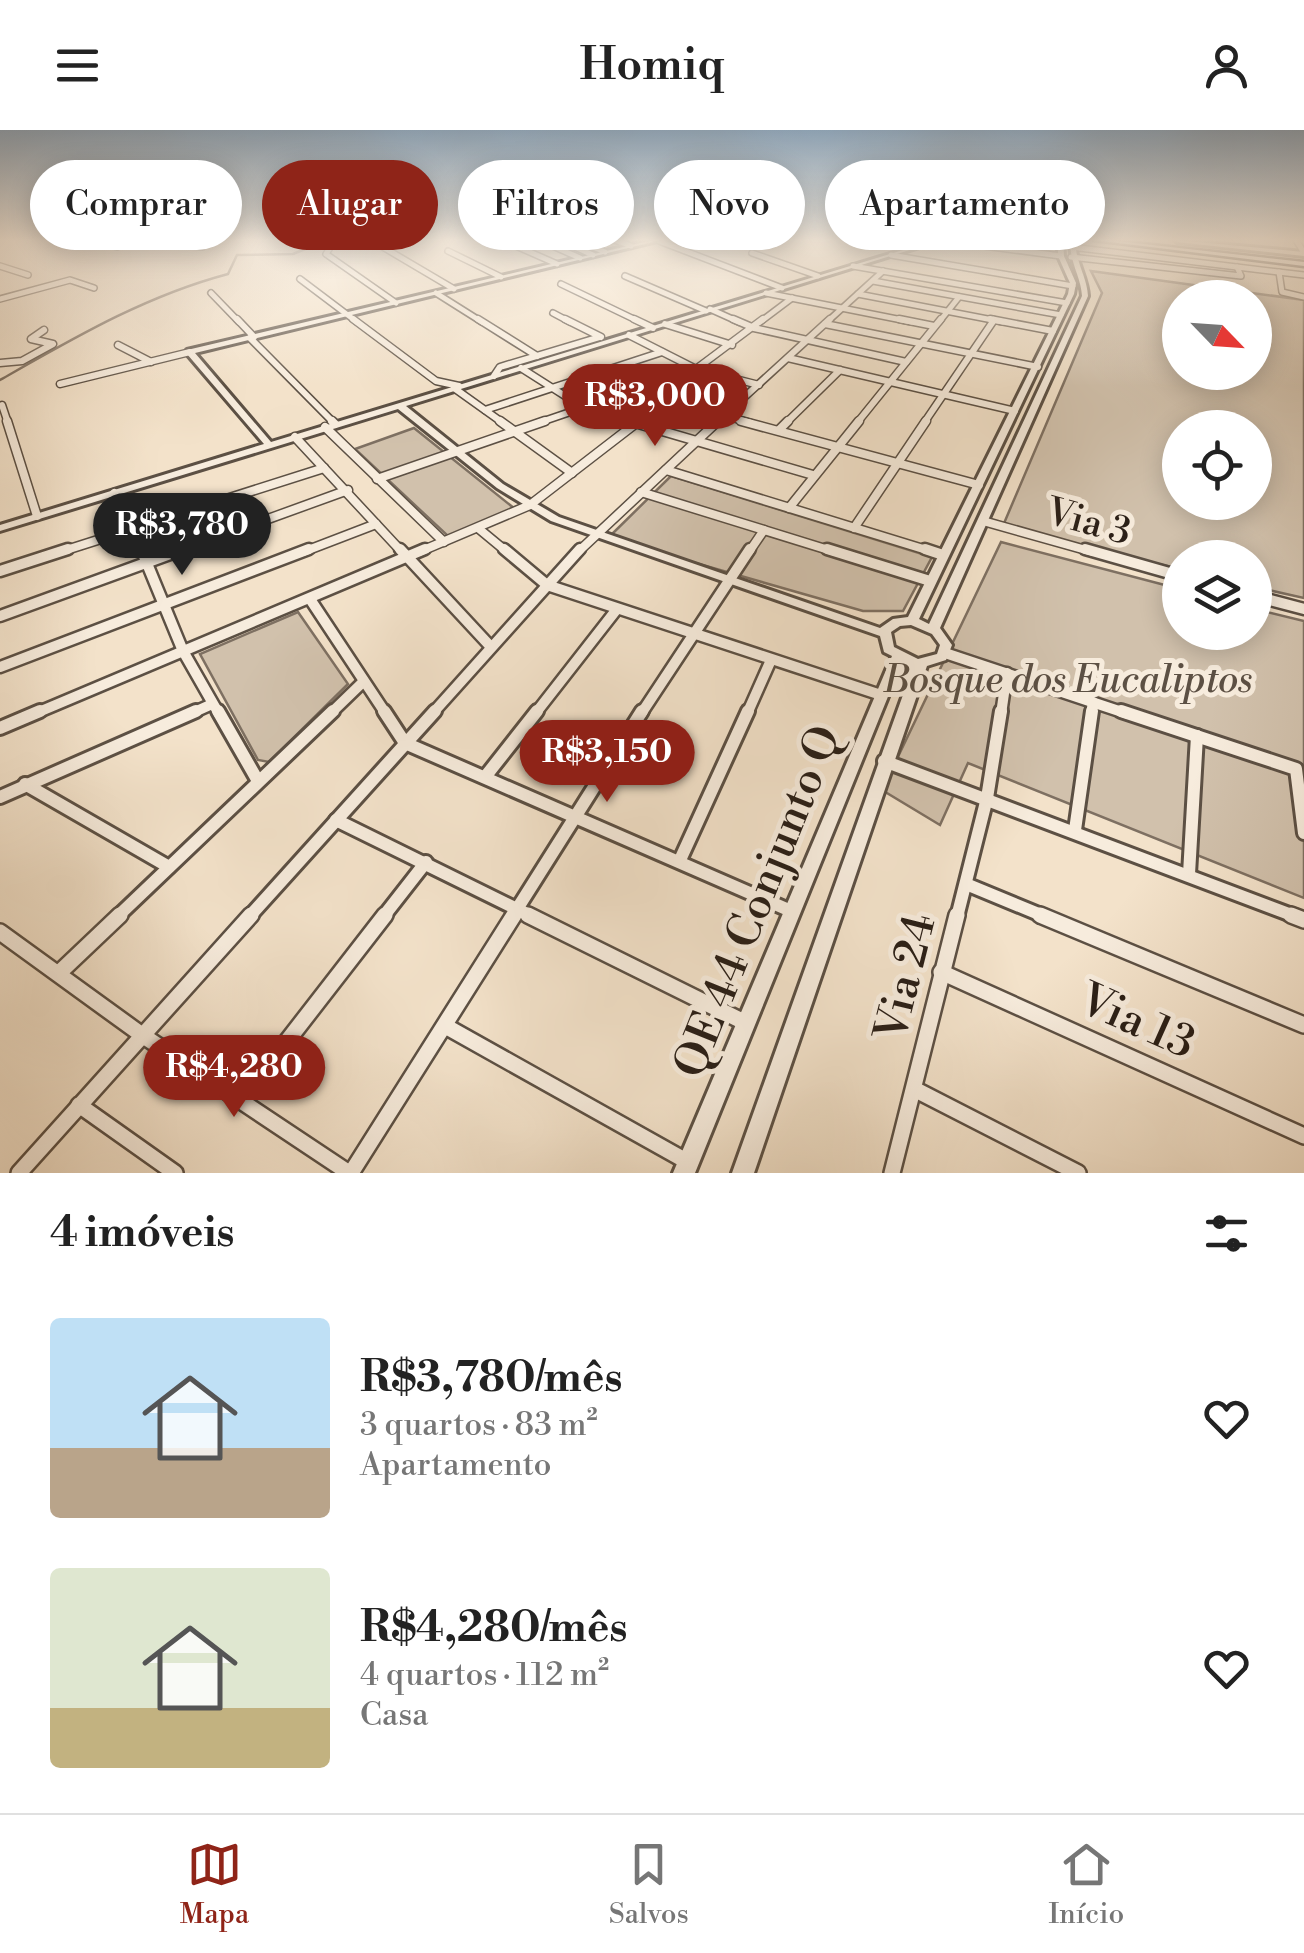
<!DOCTYPE html>
<html lang="pt">
<meta charset="utf-8">
<style>
body{margin:0;font-family:"Libre Bodoni",serif;background:#f2f2f2;color:#222;height:100vh;display:flex;flex-direction:column;font-size:38px;white-space:nowrap}
*{box-sizing:border-box;margin:0}
p{font-size:32px;color:#767676}
.icon{flex:none;width:55px;height:55px;fill:none;stroke:currentColor;stroke-width:2;stroke-linecap:round;stroke-linejoin:round}
.map{position:relative;height:1043px;overflow:hidden}
.side{display:flex;flex-direction:column;background:#fff;flex:1}
.side>*{flex:none}
.banner{position:absolute;left:30px;top:30px;width:1245px;height:90px;display:flex;gap:20px}
.needle{width:65px;rotate:115deg}
.controls{position:absolute;left:1162px;top:150px;display:grid;gap:20px}
.controls a{display:grid;place-items:center;width:110px;height:110px;border-radius:50%;background:#fff;box-shadow:0 5px 25px #0003;font-size:50px}
.price{position:absolute;translate:-50% -85px;padding:0 22px;border-radius:35px;background:#8f2418;color:#fff;font-size:32px;line-height:65px;filter:drop-shadow(0 2px 5px #0008)}
.price::after{content:'';position:absolute;left:50%;top:60px;width:30px;height:22px;margin-left:-15px;background:inherit;clip-path:polygon(0 0,100% 0,50% 100%)}
.price.on{background:#222;color:#fff}
ul{padding:0;list-style:none}
li{display:flex;align-items:center;gap:30px;height:250px;padding:0 50px}
li span{display:grid;place-items:center;flex:none;width:280px;height:200px;border-radius:10px;color:#555}
li>.icon{margin-inline-start:auto}
span .icon{width:120px;height:120px;fill:#fffc;stroke-width:1}
li b{font-size:42px}
h2{display:flex;justify-content:space-between;align-items:center;height:120px;padding:0 50px;font-size:42px}
.chip{padding:0 35px;border-radius:45px;background:#fff;box-shadow:0 5px 25px #0003;font-size:35px;line-height:90px}
.chip.on{background:#8f2418;color:#fff}
header{display:flex;justify-content:space-between;align-items:center;height:130px;padding:0 50px;background:#fff;font-size:45px;font-weight:600}
.dock{display:flex;justify-content:space-around;align-items:center;height:140px;border-top:2px solid #e0e0e0;background:#fff;font-size:28px;color:#767676}
.dock a{display:grid;justify-items:center;gap:5px}
.dock .on{color:#8f2418}
.map>svg:first-child{display:block}
.green{fill:#d1c1ac;stroke:#7e7062;stroke-width:2.5;fill-rule:evenodd}
.lines{fill:none;stroke-linecap:round;stroke-linejoin:round}
.stream{stroke:#7a6c5e;stroke-width:2.5}
.minor-far5-casing{stroke:#5c5044;stroke-width:8}
.minor-far4-casing{stroke:#5c5044;stroke-width:9}
.minor-far3-casing{stroke:#5c5044;stroke-width:11}
.minor-far2-casing{stroke:#5c5044;stroke-width:15}
.minor-far1-casing{stroke:#5c5044;stroke-width:18}
.minor-casing{stroke:#5c5044;stroke-width:20}
.tertiary-casing{stroke:#5c5044;stroke-width:6}
.secondary-casing{stroke:#2a1f17;stroke-width:5}
.minor-far5{stroke:#f7ecdd;stroke-width:5}
.minor-far4{stroke:#f7ecdd;stroke-width:6}
.minor-far3{stroke:#f7ecdd;stroke-width:8}
.minor-far2{stroke:#f7ecdd;stroke-width:10}
.minor-far1{stroke:#f7ecdd;stroke-width:12}
.minor{stroke:#f7ecdd;stroke-width:15}
.tertiary{fill:#f7ecdd;fill-rule:evenodd}
.secondary{fill:#f7ecdd;fill-rule:evenodd}
.labels{text-anchor:middle;stroke-width:10;stroke-linejoin:round;paint-order:stroke}
.street-label{font-size:38px;fill:#2a1f17;stroke:#f7ecdd}
.park-label{font-size:38px;font-style:italic;fill:#5c5044;stroke:#f7ecdd}
.near-street-label{font-size:45px;fill:#2a1f17;stroke:#f7ecdd}
</style>
<header><svg class="icon" aria-label="menu" viewBox="0 0 24 24"><path d="M4 6h16M4 12h16M4 18h16"/></svg>Homiq<svg class="icon" aria-label="person" viewBox="0 0 24 24"><circle cx="12" cy="8" r="4"/><path d="M4 21q1-7 8-7t8 7"/></svg></header>
<div class="map">
<svg width="1304" height="1043" viewBox="0 0 1304 1043">
<rect width="100%" height="100%" fill="#f3e2ca"/>
<filter id="stains"><feTurbulence type="fractalNoise" baseFrequency=".002" numOctaves="4"/><feColorMatrix values="0 0 0 0 .2 0 0 0 0 .09 0 0 0 0 .02 0 0 0 .5 -.17"/></filter>
<radialGradient id="worn" r=".72"><stop offset=".6" stop-color="#630" stop-opacity="0"/><stop offset="1" stop-color="#630" stop-opacity=".3"/></radialGradient>
<g class="green">
<path d="M1091,141L1304,170V468L1255,457V428H1180V439L1002,398L1102,163ZM1180,168H1255V242H1180ZM1180,298H1255V372H1180Z"/>
<polygon points="414,298 515,379 449,407 355,319"/>
<polygon points="671,346 932,427 903,481 863,481 608,408"/>
<polygon points="1001,412 1180,459 1180,502 1255,502 1255,479 1304,491 1304,768 968,633 940,695 882,660"/>
<polygon points="298,482 348,554 269,632 258,630 200,524"/>
</g>
<g class="lines">
<g class="stream">
<polyline points="399,110 445,110"/>
<polyline points="470,110 506,110"/>
<path d="M0,250C74,208 145,166 228,144L237,125L293,124L315,115V110"/>
</g>
<g class="minor-far5-casing">
<g id="minor-far5">
<polyline points="92,110 117,117"/>
<polyline points="142,110 202,117"/>
<polyline points="371,110 454,159"/>
<polyline points="539,110 580,128"/>
<polyline points="559,110 593,125"/>
<polyline points="576,110 605,122"/>
<polyline points="615,110 631,116"/>
<polyline points="758,110 762,111"/>
<polyline points="939,110 1061,126"/>
<polyline points="1010,110 1062,116"/>
<polyline points="1296,110 1304,123"/>
<polyline points="659,111 782,158"/>
<polyline points="331,116 326,124 396,173"/>
<polyline points="516,116 557,134"/>
<polyline points="1071,117 1304,145"/>
<polyline points="448,121 501,147"/>
<polyline points="752,123 818,146"/>
<polyline points="891,125 1073,156"/>
<polyline points="1071,127 1241,146 1237,137"/>
<polyline points="0,136 28,145"/>
<polyline points="853,136 1067,173"/>
<polyline points="1279,142 1282,162 1304,167"/>
<polyline points="625,146 706,181"/>
<polyline points="300,149 357,192"/>
<polyline points="873,151 1061,185"/>
<polyline points="561,154 640,192"/>
<polyline points="211,163 239,192"/>
<polyline points="436,163 482,192"/>
<polyline points="766,163 912,192"/>
<polyline points="858,164 1003,192"/>
<polyline points="0,169 70,150 94,158"/>
<polyline points="710,179 739,192"/>
<polyline points="553,183 570,192"/>
<polyline points="760,192 792,168"/>
<polyline points="827,192 883,141"/>
<polyline points="939,192 959,167"/>
</g>
</g>
<g class="minor-far4-casing">
<g id="minor-far4">
<polyline points="237,189 254,207"/>
<polyline points="353,189 436,251 459,256"/>
<polyline points="478,189 537,226"/>
<polyline points="565,189 601,207"/>
<polyline points="634,189 653,198"/>
<polyline points="733,189 754,198 906,232"/>
<polyline points="899,189 934,196"/>
<polyline points="990,189 1053,201"/>
<polyline points="665,194 732,215"/>
<polyline points="825,194 1038,237"/>
<polyline points="629,205 696,239 759,255"/>
<polyline points="250,208 334,293"/>
<polyline points="118,215 151,232"/>
<polyline points="788,228 1015,281"/>
<polyline points="0,233 22,231 53,214 31,209 44,200"/>
<polyline points="521,238 584,278 637,293"/>
<polyline points="494,246 500,237 600,207"/>
<polyline points="60,254 190,222"/>
<polyline points="454,258 503,293"/>
<polyline points="634,262 751,293"/>
<polyline points="2,275 8,293"/>
<polyline points="485,280 662,222"/>
<polyline points="538,293 696,239 763,189"/>
<polyline points="716,293 830,189"/>
<polyline points="786,293 840,240"/>
<polyline points="857,293 941,189"/>
<polyline points="924,293 994,190"/>
</g>
</g>
<g class="minor-far3-casing">
<g id="minor-far3">
<polyline points="7,291 37,386"/>
<polyline points="332,291 335,294"/>
<polyline points="500,291 572,343"/>
<polyline points="628,291 813,345"/>
<polyline points="741,291 979,355"/>
<polyline points="325,297 444,412"/>
<polyline points="779,300 788,291"/>
<polyline points="295,307 402,422"/>
<polyline points="666,340 933,422"/>
<polyline points="377,349 545,291"/>
<polyline points="641,362 835,422"/>
<polyline points="114,363 142,422"/>
<polyline points="789,378 859,291"/>
<polyline points="983,391 1093,422"/>
<polyline points="478,398 507,422"/>
<polyline points="854,398 926,291"/>
<polyline points="60,422 324,338"/>
<polyline points="177,422 348,360"/>
<polyline points="303,422 376,394"/>
<polyline points="419,422 530,375 635,294"/>
<polyline points="578,422 718,291"/>
<polyline points="749,422 764,400"/>
</g>
</g>
<g class="minor-far2-casing">
<g id="minor-far2">
<polyline points="141,419 183,521 219,584"/>
<polyline points="400,419 491,517"/>
<polyline points="504,419 547,455 881,565"/>
<polyline points="827,419 930,451"/>
<polyline points="925,419 943,425"/>
<polyline points="1085,419 1180,446"/>
<polyline points="0,441 68,419"/>
<polyline points="1255,466 1304,479"/>
<polyline points="310,469 386,584"/>
<polyline points="0,486 184,419"/>
<polyline points="945,523 1128,584"/>
<polyline points="0,537 309,419"/>
<polyline points="34,584 425,419"/>
<polyline points="190,584 210,575"/>
<polyline points="330,584 363,552"/>
<polyline points="432,584 580,419"/>
<polyline points="535,584 617,479"/>
<polyline points="641,584 750,419"/>
<polyline points="747,584 771,530"/>
<polyline points="1001,584 1007,543"/>
<polyline points="1091,584 1093,572"/>
</g>
</g>
<g class="minor-far1-casing">
<g id="minor-far1">
<polyline points="218,581 258,651"/>
<polyline points="384,581 405,613 791,781"/>
<polyline points="1121,581 1296,639 1304,703"/>
<polyline points="0,598 40,581"/>
<polyline points="884,631 1297,787"/>
<polyline points="485,647 537,581"/>
<polyline points="25,654 169,737"/>
<polyline points="0,667 196,581"/>
<polyline points="336,690 533,787"/>
<polyline points="1075,700 1092,581"/>
<polyline points="680,730 748,581"/>
<polyline points="1189,744 1197,606"/>
<polyline points="966,754 1046,787"/>
<polyline points="117,787 333,581"/>
<polyline points="249,787 435,581"/>
<polyline points="383,787 426,732"/>
<polyline points="512,787 642,581"/>
<polyline points="957,787 987,668 1001,581"/>
</g>
</g>
<g class="minor-casing">
<g id="minor">
<polyline points="528,785 746,893"/>
<polyline points="1040,785 1304,895"/>
<polyline points="1291,785 1304,790"/>
<polyline points="0,802 142,905 349,1043"/>
<polyline points="60,842 120,785"/>
<polyline points="941,842 1304,1006"/>
<polyline points="447,897 688,1032"/>
<polyline points="916,960 1078,1043"/>
<polyline points="243,968 385,785"/>
<polyline points="79,975 175,1043"/>
<polyline points="19,1043 251,785"/>
<polyline points="351,1043 514,785"/>
<polyline points="892,1043 957,785"/>
</g>
</g>
<g class="tertiary-casing">
<g id="tertiary">
<path d="M653,110H661L195,223L271,312L936,110H942L406,276L503,354L559,387L880,498L893,489L908,487L1068,164L1070,153L1058,126V110H1063L1064,126L1076,153L1074,164L919,489L929,494L1082,166C1081,146 1068,130 1071,110H1076C1074,130 1087,146 1088,166L940,498L952,515L946,530L927,536L754,1043H732L913,537L902,532L695,1043H673L892,526L884,522L880,506L551,391L497,358L398,279L0,401V395L264,314L187,224V220ZM911,495L932,504L940,515L937,524L918,529L894,517L891,502L900,496Z"/>
<polygon points="1175,110 1304,122 1304,126 1177,112"/>
</g>
</g>
<g class="secondary-casing">
<polygon id="secondary" points="1094,110 1108,110 1304,132 1304,136"/>
</g>
<use href="#minor-far5" class="minor-far5"/>
<use href="#minor-far4" class="minor-far4"/>
<use href="#minor-far3" class="minor-far3"/>
<use href="#minor-far2" class="minor-far2"/>
<use href="#minor-far1" class="minor-far1"/>
<use href="#minor" class="minor"/>
<use href="#tertiary" class="tertiary"/>
<use href="#secondary" class="secondary"/>
</g>
<linearGradient id="sky" x2="0" y2="1"><stop stop-color="#91acc4"/><stop offset="0.43" stop-color="#faf2e7"/><stop offset="1" stop-color="#faf2e7" stop-opacity="0"/></linearGradient>
<rect width="1304" height="256" fill="url(#sky)"/>
<g class="labels">
<g class="street-label">
<text transform="translate(1089 391) rotate(15)" y="13">Via 3</text>
</g>
<g class="park-label">
<text x="1068" y="562">Bosque dos Eucaliptos</text>
</g>
<g class="near-street-label">
<text transform="translate(756 771) rotate(-68)" y="16">QE 44 Conjunto Q</text>
<text transform="translate(904 847) rotate(-76)" y="16">Via 24</text>
<text transform="translate(1138 890) rotate(24)" y="16">Via 13</text>
</g>
</g>
<rect width="100%" height="100%" filter="url(#stains)"/>
<rect width="100%" height="100%" fill="url(#worn)"/>
</svg>
<div class="controls">
<a><svg class="needle" viewBox="-14 -14 28 28"><path d="M0-13l5 13h-10z" fill="#e53935"/><path d="M0 13l5-13h-10z" fill="#767676"/></svg></a>
<a><svg class="icon" aria-label="locate" viewBox="0 0 24 24"><circle cx="12" cy="12" r="6"/><path d="M12 2v4M12 18v4M2 12h4M18 12h4"/></svg></a>
<a><svg class="icon" aria-label="layers" viewBox="0 0 24 24"><path d="M12 4l9 5-9 5-9-5zM3 14l9 5 9-5"/></svg></a>
</div>
<b class="price" style="left:655px;top:319px">R$3,000</b>
<b class="price on" style="left:182px;top:448px">R$3,780</b>
<b class="price" style="left:607px;top:675px">R$3,150</b>
<b class="price" style="left:234px;top:990px">R$4,280</b>
<div class="banner">
<a class="chip">Comprar</a>
<a class="chip on">Alugar</a>
<a class="chip">Filtros</a>
<a class="chip">Novo</a>
<a class="chip">Apartamento</a>
</div>
</div>
<section class="side">
<h2>4 imóveis<svg class="icon" aria-label="filters" viewBox="0 0 24 24"><path d="M4 7h16M4 17h16"/><circle cx="9" cy="7" r="2"/><circle cx="15" cy="17" r="2"/></svg></h2>
<ul>
<li><span style="background:linear-gradient(#bfe0f5 65%,#b9a48a 0)"><svg class="icon" aria-label="home" viewBox="0 0 24 24"><path d="M3 11l9-7 9 7M6 9v11h12V9"/></svg></span><div><b>R$3,780/mês</b><p>3 quartos · 83 m²</p><p>Apartamento</p></div><svg class="icon" aria-label="heart" viewBox="0 0 24 24"><path d="M12 20l-8-8c-3-5 5-10 8-4 3-6 11-1 8 4z"/></svg></li>
<li><span style="background:linear-gradient(#dfe7d0 70%,#c2b280 0)"><svg class="icon" aria-label="home" viewBox="0 0 24 24"><path d="M3 11l9-7 9 7M6 9v11h12V9"/></svg></span><div><b>R$4,280/mês</b><p>4 quartos · 112 m²</p><p>Casa</p></div><svg class="icon" aria-label="heart" viewBox="0 0 24 24"><path d="M12 20l-8-8c-3-5 5-10 8-4 3-6 11-1 8 4z"/></svg></li>
</ul>
</section>
<nav class="dock">
<a class="on"><svg class="icon" aria-label="map" viewBox="0 0 24 24"><path d="M3 6l6-2 6 2 6-2v14l-6 2-6-2-6 2zM9 4v14M15 6v14"/></svg>Mapa</a>
<a><svg class="icon" aria-label="saved" viewBox="0 0 24 24"><path d="M7 4h10v16l-5-4-5 4z"/></svg>Salvos</a>
<a><svg class="icon" aria-label="home" viewBox="0 0 24 24"><path d="M3 11l9-7 9 7M6 9v11h12V9"/></svg>Início</a>
</nav>
